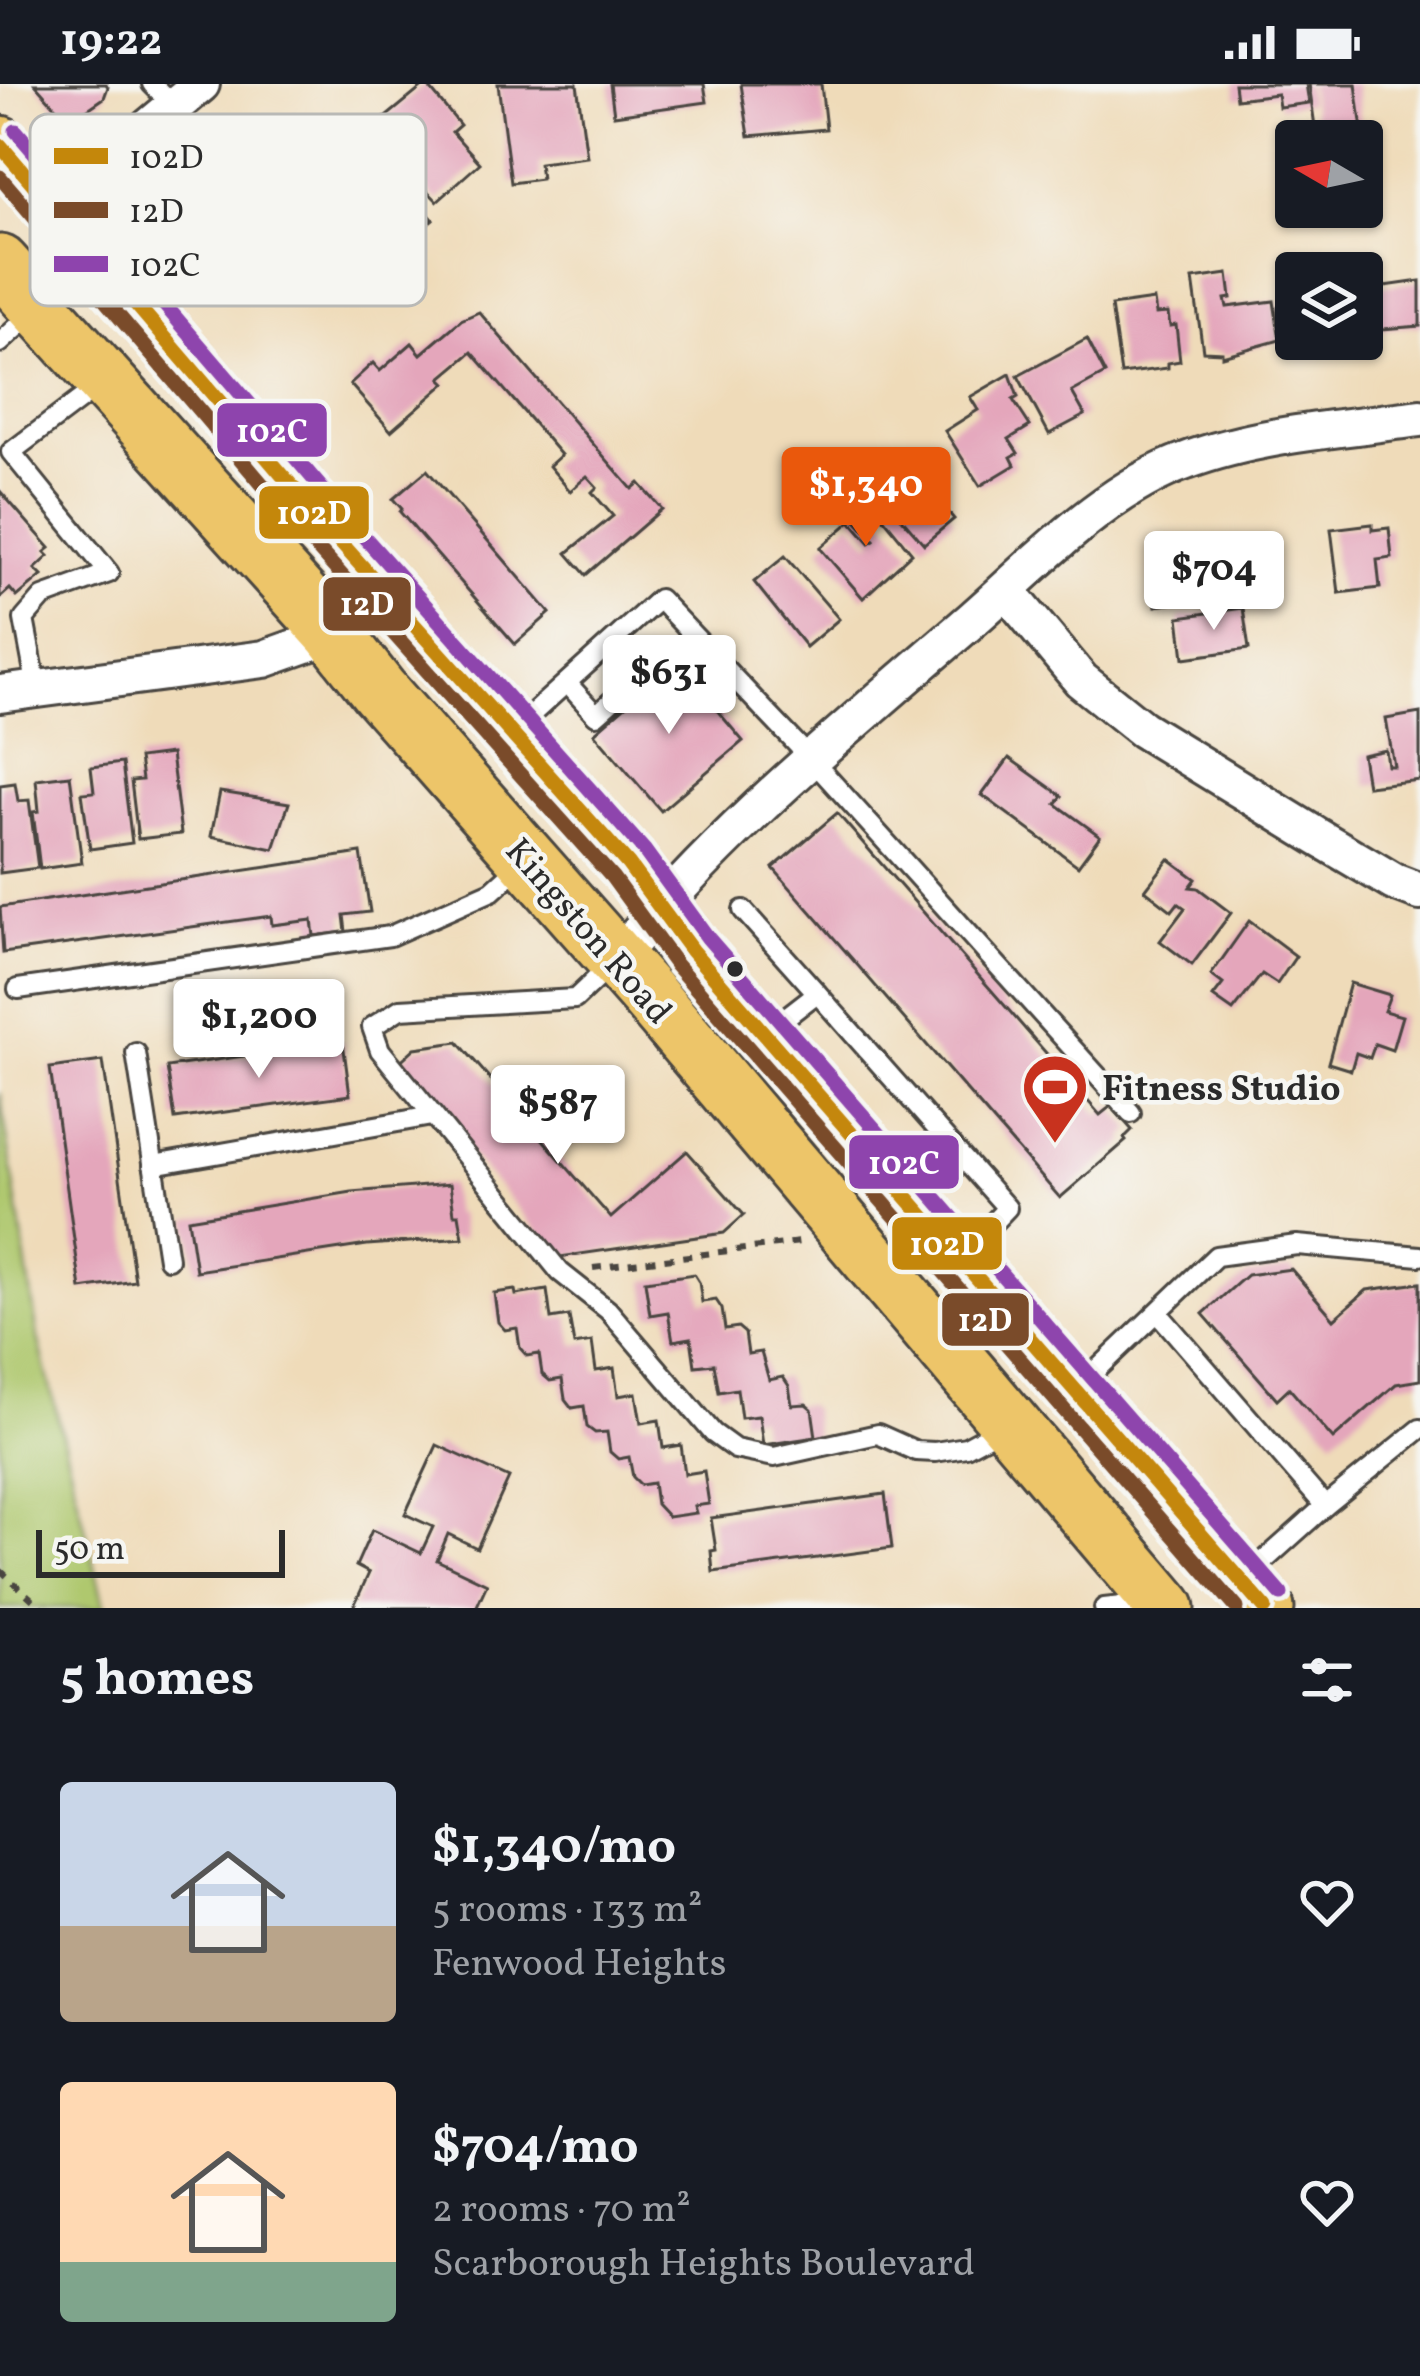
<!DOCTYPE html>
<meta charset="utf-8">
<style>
body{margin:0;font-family:Vollkorn,serif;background:#20242c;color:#f1f3f6;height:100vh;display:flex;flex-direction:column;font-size:45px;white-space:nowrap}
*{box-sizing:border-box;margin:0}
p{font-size:39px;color:#9ea1a6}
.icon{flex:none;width:66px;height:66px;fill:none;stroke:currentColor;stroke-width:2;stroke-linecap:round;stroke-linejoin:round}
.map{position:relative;height:1524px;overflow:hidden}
.sheet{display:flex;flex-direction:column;background:#171b24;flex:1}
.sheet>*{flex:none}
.needle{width:78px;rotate:279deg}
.buttons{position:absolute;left:1275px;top:36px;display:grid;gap:24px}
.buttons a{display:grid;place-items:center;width:108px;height:108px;border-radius:12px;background:#171b24;box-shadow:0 3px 9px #0004;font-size:60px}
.scale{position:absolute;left:36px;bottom:30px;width:249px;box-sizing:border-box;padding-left:12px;border:6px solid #2b2b2b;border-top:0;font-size:33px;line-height:42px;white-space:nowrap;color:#2b2b2b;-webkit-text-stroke:9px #f6f6f2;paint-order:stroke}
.price{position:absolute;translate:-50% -102px;padding:0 27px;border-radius:12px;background:#fff;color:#222;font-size:39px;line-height:78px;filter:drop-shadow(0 3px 6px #0008)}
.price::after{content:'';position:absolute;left:50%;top:72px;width:36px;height:27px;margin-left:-18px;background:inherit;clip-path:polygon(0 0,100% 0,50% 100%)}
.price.on{background:#ea580c;color:#fff}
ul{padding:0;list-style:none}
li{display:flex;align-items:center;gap:36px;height:300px;padding:0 60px}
li span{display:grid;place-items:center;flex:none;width:336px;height:240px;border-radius:12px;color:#555}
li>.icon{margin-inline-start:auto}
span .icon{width:144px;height:144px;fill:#fffc;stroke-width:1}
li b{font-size:51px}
h2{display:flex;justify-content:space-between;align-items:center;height:144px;padding:0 60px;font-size:51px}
.status{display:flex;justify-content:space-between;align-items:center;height:84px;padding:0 60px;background:#171b24;direction:ltr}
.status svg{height:33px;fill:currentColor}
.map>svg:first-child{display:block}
.green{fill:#afc86e;stroke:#6d7a4c;stroke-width:3}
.building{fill:#e4a6bb}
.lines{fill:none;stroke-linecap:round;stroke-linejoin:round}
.lane-casing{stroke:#484540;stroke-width:24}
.street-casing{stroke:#484540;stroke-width:42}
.primary-casing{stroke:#484540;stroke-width:63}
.path{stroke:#484540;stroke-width:6;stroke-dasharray:9 9;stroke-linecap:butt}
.lane{stroke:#fff;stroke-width:18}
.street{stroke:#fff;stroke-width:36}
.primary{stroke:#edc569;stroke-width:57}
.bus-1-casing{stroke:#f6f6f2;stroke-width:24}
.bus-2-casing{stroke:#f6f6f2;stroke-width:24}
.bus-3-casing{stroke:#f6f6f2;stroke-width:24}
.bus-1{stroke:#c4870b;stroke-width:15}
.bus-2{stroke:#7a4b2a;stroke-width:15}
.bus-3{stroke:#8e44ad;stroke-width:15}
.bus-dot{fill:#2b2b2b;stroke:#f6f6f2;stroke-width:4.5}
.labels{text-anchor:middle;stroke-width:9;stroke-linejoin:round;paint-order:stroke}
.street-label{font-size:36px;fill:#2b2b2b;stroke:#f6f6f2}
.poi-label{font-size:36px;font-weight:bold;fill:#2b2b2b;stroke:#f6f6f2;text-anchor:start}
.key{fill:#f6f6f2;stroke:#b9b9b6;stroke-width:3}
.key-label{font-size:33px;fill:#2b2b2b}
.line-badge{stroke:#f6f6f2;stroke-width:4.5}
.badge-label{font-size:33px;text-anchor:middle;font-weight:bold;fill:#fff}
</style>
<div class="status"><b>19:22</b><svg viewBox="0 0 49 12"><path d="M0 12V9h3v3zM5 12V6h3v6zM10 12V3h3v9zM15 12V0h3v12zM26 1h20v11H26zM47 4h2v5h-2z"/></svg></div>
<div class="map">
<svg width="1420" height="1524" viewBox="0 0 1420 1524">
<rect width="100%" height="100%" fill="#f6f6f2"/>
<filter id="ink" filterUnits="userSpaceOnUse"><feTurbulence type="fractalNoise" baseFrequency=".00833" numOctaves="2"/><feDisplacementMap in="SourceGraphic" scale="24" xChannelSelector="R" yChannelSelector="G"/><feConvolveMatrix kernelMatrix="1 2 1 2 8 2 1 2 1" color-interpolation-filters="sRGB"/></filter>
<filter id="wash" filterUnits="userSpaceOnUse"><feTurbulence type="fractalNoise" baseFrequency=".004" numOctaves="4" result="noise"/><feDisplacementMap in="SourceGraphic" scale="48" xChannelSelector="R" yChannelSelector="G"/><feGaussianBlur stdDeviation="2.7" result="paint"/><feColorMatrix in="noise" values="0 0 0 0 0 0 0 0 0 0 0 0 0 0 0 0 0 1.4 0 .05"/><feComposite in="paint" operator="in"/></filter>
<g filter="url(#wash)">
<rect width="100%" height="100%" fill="#efdbb9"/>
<polygon class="green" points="0,1008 38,1254 105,1524 0,1524"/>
<g id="blocks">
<g class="building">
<polygon points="35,0 106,0 108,3 104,14 69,38"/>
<polygon points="426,0 460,41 452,48 480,79 437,117 370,46"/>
<polygon points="498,0 577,0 587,73 539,79 541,95 511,99"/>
<polygon points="610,0 704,0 707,18 614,31"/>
<polygon points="741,0 821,0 826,45 749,52"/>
<polygon points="1234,0 1306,0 1309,19 1279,23 1277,10 1236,15"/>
<polygon points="1309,0 1356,0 1363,54 1317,57"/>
<polygon points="350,42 433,135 409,156 326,63"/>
<polygon points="1228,190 1231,214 1225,215 1227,223 1274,217 1280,256 1222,272 1222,268 1203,267 1193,195"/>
<polygon points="1420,197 1420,242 1370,246 1364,205"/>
<polygon points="1296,215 1296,255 1307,258 1287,260 1281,217"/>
<polygon points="1154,216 1156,230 1168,229 1170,242 1176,241 1180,277 1168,279 1168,284 1121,290 1111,222"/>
<polygon points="479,228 632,405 639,399 662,425 586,491 567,469 613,432 592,408 597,403 587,392 570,407 549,382 561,371 472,268 441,294 446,299 391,347 350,300 373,279 380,287 412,259 421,270 461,236"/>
<polygon points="1087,255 1105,290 1072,308 1085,331 1049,350 1018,292"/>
<polygon points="1010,290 1018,313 1013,316 1030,342 1009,355 1018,369 1011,373 1015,381 980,402 945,347 978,326 970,313"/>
<polygon points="912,385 954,435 924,460 881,411"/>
<polygon points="427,386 550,529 515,560 400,428 402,425 393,415"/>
<polygon points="0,407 50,464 45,468 49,472 35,485 42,492 17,513 10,505 0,514"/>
<polygon points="865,411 912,469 863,514 820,464 851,437 870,459 874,456 847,426"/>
<polygon points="1372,440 1372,446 1389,444 1392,474 1377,476 1380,504 1339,509 1331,445"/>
<polygon points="785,472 839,535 806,563 754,498"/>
<polygon points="1216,472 1218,488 1230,487 1232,504 1221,506 1222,512 1156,522 1151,481"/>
<polygon points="1243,524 1249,565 1184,574 1179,533"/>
<polygon points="676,578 743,657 661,727 594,649"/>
<polygon points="1420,629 1420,696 1367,702 1362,671 1386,666 1388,682 1394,682 1386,635"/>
<polygon points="171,670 181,750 138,755 131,697 142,696 139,674"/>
<polygon points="1009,674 1062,712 1056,720 1100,752 1078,782 982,711"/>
<polygon points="122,679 132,759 90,765 82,709 94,708 91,683"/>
<polygon points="70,691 82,779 40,785 33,728 39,727 36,695"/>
<polygon points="15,699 18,717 29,716 38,784 0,789 0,701"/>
<polygon points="220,708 289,719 274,765 211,752"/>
<polygon points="837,729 1100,1031 1111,1022 1132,1046 1124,1054 1126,1057 1060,1114 773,784"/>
<polygon points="361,769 370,828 344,831 346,848 314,852 312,836 272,841 271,832 3,869 0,823"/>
<polygon points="1169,775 1196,795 1190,803 1198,804 1231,829 1192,881 1160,857 1185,824 1178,819 1172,827 1145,806"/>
<polygon points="1249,837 1296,872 1277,900 1262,890 1233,927 1213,913 1223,900 1211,891"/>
<polygon points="1350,899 1390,911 1384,927 1402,932 1392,966 1375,960 1370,974 1356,969 1351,986 1328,979"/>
<polygon points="343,958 350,1011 175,1035 167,983"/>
<polygon points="458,958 611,1134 687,1067 744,1131 724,1149 560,1173 394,983 415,964"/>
<polygon points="103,977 135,1197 81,1205 50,984"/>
<polygon points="450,1100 454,1130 459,1130 463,1154 367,1161 196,1187 188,1135 352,1108"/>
<polygon points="1291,1185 1334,1235 1367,1206 1420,1199 1420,1296 1396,1300 1333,1355 1289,1304 1277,1315 1203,1230 1247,1191"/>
<polygon points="694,1190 699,1198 702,1218 716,1216 722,1225 725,1245 738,1243 745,1249 748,1270 761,1268 769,1296 783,1293 789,1302 792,1321 806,1320 812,1325 816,1353 763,1361 759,1332 741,1334 737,1305 719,1308 714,1280 695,1282 691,1254 673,1257 668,1228 650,1231 645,1197"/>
<polygon points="515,1206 516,1211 547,1206 551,1235 569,1232 574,1261 592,1258 596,1287 614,1284 618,1312 636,1309 641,1339 659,1336 663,1364 681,1361 685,1390 704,1387 709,1420 694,1422 696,1429 668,1433 656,1420 653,1399 641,1401 633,1393 629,1373 618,1375 610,1368 607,1348 595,1349 587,1343 584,1322 572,1324 565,1315 562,1295 550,1297 542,1290 539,1270 527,1272 520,1264 517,1244 505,1246 498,1238 494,1209"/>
<polygon points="437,1361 509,1394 477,1464 448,1450 437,1476 487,1500 476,1524 353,1524 369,1489 356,1482 372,1446 421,1469 433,1443 405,1430"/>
<polygon points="885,1410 892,1464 713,1488 711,1467 716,1466 711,1434"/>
</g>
</g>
</g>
<g filter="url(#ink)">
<use href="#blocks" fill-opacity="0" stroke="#484540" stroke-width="3"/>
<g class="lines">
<g class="lane-casing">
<g id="lane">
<polyline points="152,0 175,23"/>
<polyline points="0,259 35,227"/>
<polyline points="567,599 596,631 669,566 700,561"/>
<polyline points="37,604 24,535 43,513 109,489 11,368 101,300"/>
<polyline points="514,646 659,515 811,675 1131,1029"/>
<polyline points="743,826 817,909"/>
<polyline points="614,878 575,915 400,925 372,943 380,966 560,1188 608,1226 713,1349 735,1365 774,1373 878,1350 916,1367 935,1368 966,1363 1005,1342"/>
<polyline points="18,905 390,852 492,807 523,779"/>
<polyline points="768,947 817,909 1007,1124 965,1168"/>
<polyline points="136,969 168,1175"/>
<polyline points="153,1081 432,1032"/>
<polyline points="1158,1229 1325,1422"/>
<polyline points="1079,1303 1216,1172 1297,1161 1420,1172"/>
<polyline points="1246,1493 1325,1422 1420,1345"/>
<polyline points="1104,1524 1149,1519"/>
</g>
</g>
<g class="street-casing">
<g id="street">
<polyline points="55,121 201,0"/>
<polyline points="1006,506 1081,596 1142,645 1318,753 1394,798 1420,808"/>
<polyline points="0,610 264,575 334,550"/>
<path d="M616,876C719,747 850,642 974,534C1038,478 1104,406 1186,377C1257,350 1345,344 1420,334"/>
</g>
</g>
<g class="primary-casing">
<g id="primary">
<polyline points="0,61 325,441 628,780 692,867 1265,1524"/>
<polyline points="0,180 334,550 379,607 646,909 1166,1524"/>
</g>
</g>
<g class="path">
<polyline points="169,188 229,134"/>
<polyline points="593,1184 800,1158"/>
<polyline points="0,1486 42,1524"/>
</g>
<use href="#lane" class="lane"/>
<use href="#street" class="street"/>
<use href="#primary" class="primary"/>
<g class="bus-1-casing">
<polyline id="bus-1" points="0,61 325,441 628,780 692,867 1265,1524"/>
</g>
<g class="bus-2-casing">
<polyline id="bus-2" points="0,93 309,455 612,793 676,881 1237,1524"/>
</g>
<g class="bus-3-casing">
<polyline id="bus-3" points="16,47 341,427 644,766 708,854 1281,1510"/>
</g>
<use href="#bus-1" class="bus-1"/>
<use href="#bus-2" class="bus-2"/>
<use href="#bus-3" class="bus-3"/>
</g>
</g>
<defs>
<g id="stadium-pin" transform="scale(3.45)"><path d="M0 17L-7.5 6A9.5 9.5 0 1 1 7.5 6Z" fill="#c8321e" stroke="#f6f6f2"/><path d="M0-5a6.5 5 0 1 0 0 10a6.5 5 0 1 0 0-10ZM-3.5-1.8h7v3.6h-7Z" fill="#fff"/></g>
</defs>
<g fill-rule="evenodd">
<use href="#stadium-pin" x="1055" y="1003"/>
</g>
<circle class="bus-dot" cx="735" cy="885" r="10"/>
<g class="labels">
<g class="street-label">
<text transform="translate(590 846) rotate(49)" y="13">Kingston Road</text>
</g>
<g class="poi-label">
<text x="1102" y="1016">Fitness Studio</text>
</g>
</g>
<rect x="30" y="30" width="396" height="192" rx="18" class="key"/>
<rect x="54" y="64" width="54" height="16" fill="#c4870b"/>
<rect x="54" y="118" width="54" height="16" fill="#7a4b2a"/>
<rect x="54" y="172" width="54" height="16" fill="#8e44ad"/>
<g class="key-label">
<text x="129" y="84">102D</text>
<text x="129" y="138">12D</text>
<text x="129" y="192">102C</text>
</g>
<g class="line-badge">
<rect x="215" y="317" width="114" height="58" rx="12" fill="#8e44ad"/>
<rect x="257" y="400" width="114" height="57" rx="12" fill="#c4870b"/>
<rect x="321" y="491" width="92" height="58" rx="12" fill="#7a4b2a"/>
<rect x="847" y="1049" width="114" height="58" rx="12" fill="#8e44ad"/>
<rect x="890" y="1131" width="114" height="57" rx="12" fill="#c4870b"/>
<rect x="940" y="1207" width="91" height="57" rx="12" fill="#7a4b2a"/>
</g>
<g class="badge-label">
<text x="272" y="358">102C</text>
<text x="314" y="440">102D</text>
<text x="367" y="531">12D</text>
<text x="904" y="1090">102C</text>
<text x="947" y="1171">102D</text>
<text x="985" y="1247">12D</text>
</g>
</svg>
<div class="buttons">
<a><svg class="needle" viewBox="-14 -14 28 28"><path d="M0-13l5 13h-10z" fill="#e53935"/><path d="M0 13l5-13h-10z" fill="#9ea1a6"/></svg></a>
<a><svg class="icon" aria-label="layers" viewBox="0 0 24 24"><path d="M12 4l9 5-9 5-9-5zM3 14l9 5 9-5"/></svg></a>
</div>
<div class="scale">50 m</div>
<b class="price on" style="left:866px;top:465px">$1,340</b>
<b class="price" style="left:1214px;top:549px">$704</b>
<b class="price" style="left:669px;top:653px">$631</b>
<b class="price" style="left:259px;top:997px">$1,200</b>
<b class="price" style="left:558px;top:1083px">$587</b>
</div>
<section class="sheet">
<h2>5 homes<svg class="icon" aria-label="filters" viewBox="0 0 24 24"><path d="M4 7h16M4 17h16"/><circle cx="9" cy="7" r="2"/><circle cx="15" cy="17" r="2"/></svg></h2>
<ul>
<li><span style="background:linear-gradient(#c9d6e8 60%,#b9a48a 0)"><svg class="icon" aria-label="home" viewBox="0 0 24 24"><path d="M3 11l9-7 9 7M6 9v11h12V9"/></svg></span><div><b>$1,340/mo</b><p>5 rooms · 133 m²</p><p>Fenwood Heights</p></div><svg class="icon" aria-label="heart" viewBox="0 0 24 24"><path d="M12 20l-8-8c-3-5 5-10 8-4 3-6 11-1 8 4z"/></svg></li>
<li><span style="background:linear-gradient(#ffd9b3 75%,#7fa58c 0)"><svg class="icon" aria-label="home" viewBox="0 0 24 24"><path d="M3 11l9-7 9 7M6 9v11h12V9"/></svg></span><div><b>$704/mo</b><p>2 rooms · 70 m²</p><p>Scarborough Heights Boulevard</p></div><svg class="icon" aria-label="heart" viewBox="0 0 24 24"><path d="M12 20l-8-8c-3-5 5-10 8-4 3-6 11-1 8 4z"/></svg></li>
</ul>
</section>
